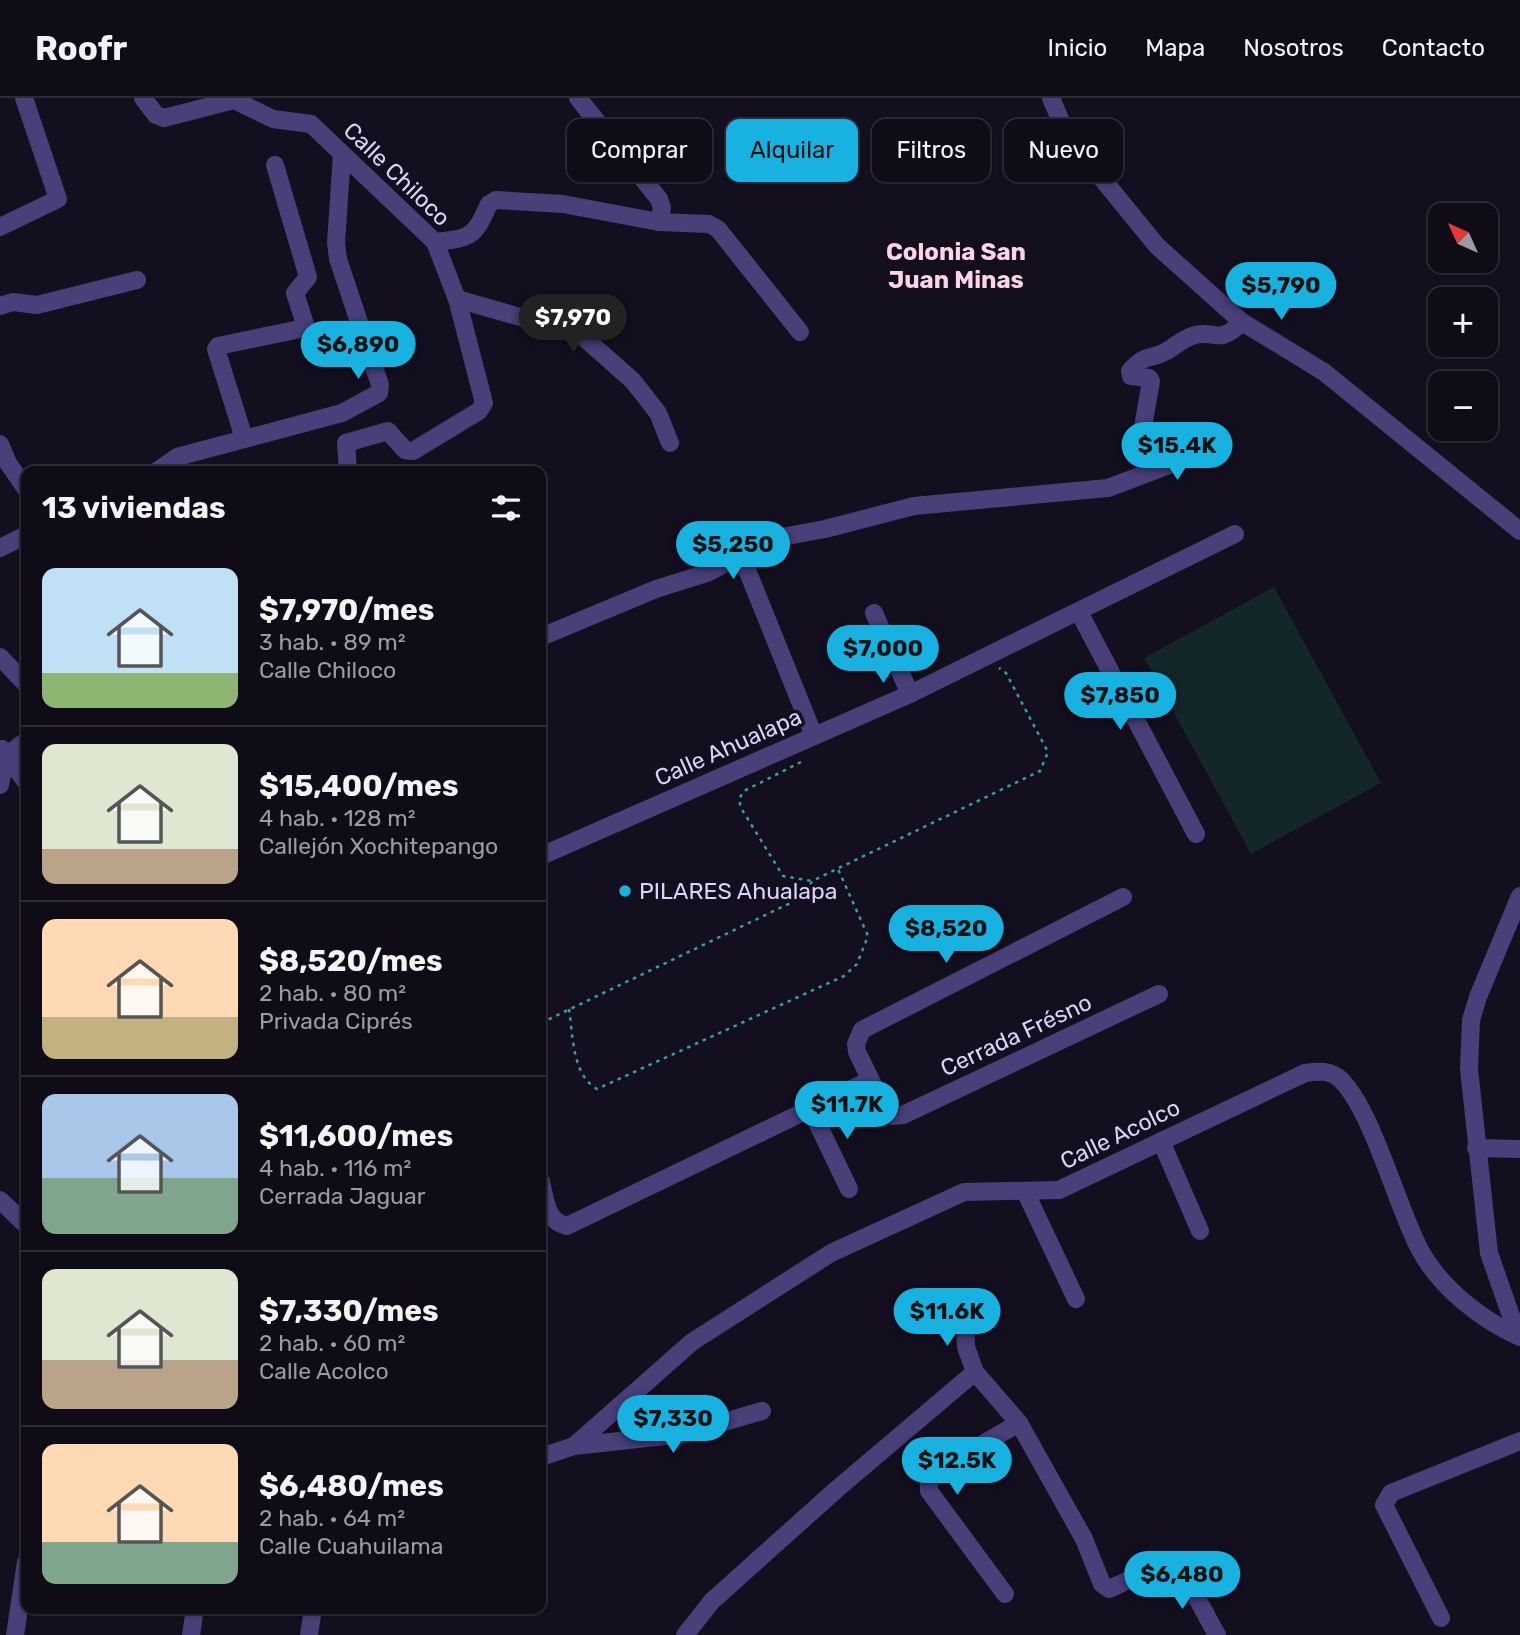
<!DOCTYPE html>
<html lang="es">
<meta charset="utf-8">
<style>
body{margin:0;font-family:Rubik,sans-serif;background:#1d1924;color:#f1f3f6;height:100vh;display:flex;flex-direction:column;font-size:26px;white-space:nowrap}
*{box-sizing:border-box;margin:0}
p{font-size:23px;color:#9b9ba1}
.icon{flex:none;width:38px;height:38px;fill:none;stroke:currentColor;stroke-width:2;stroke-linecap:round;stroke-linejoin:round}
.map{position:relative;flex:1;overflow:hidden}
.panel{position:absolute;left:21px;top:368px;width:525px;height:1148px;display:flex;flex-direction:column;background:#0f0b17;border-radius:14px;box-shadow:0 2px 5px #0004,0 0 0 2px #2f2b36}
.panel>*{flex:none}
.hud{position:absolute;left:567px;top:21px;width:665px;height:63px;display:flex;gap:14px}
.needle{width:46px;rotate:315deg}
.fabs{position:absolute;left:1428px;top:105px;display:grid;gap:14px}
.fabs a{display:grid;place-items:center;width:70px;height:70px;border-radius:14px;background:#0f0b17;box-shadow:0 2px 5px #0004,0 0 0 2px #2f2b36;font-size:35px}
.price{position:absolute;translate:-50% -60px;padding:0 16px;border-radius:24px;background:#18b2e1;color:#111;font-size:23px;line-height:46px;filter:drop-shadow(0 2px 4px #0008)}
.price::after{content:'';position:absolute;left:50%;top:42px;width:21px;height:16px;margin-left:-10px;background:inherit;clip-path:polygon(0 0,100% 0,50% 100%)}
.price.selected{background:#222;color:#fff}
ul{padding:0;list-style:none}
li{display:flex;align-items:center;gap:21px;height:175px;padding:0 21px}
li+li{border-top:2px solid #2f2b36}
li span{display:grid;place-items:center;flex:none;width:196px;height:140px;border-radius:14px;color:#555}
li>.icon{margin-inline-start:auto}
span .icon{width:84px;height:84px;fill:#fffc;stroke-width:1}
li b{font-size:30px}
h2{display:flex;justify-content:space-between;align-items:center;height:84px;padding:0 21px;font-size:30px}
.chip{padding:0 24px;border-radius:14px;background:#0f0b17;box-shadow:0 2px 5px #0004,0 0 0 2px #2f2b36;font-size:24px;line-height:63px}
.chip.selected{background:#18b2e1;color:#111}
header{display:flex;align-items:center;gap:42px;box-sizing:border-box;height:98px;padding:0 35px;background:#0f0b17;border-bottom:2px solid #2f2b36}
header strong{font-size:33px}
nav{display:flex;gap:38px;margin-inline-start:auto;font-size:24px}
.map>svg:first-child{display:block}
.green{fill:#132629}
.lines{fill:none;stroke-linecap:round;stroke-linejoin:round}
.path{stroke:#3a9ea6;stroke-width:2.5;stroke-dasharray:3.5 5;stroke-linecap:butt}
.minor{stroke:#493f79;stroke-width:18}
.poi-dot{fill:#18b2e1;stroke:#140f1f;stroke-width:2.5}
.labels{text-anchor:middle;stroke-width:7;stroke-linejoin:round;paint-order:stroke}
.street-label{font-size:23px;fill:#dcd2fa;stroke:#140f1f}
.poi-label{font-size:23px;fill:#dcd2fa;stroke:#140f1f;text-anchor:start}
.neighbourhood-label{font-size:24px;font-weight:bold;fill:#fad4e7;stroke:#140f1f}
</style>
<header>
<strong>Roofr</strong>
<nav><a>Inicio</a><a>Mapa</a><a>Nosotros</a><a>Contacto</a></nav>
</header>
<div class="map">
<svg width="1520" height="1537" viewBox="0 0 1520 1537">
<rect width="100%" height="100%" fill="#140f1f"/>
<polygon class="green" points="1274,489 1381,685 1251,756 1144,560"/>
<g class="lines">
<g class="path">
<polyline points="801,664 744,693 739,701 741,710 783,778 812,783"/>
<path d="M569,911C573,937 572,977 597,991L844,878L857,866L868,838L838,771"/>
<polyline points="541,925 807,797 812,783 1040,673 1048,654 1006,575 999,570"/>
</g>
<g class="minor">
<polyline points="143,0 156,17 164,20 234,2 273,21 311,26 435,144 457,201 484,305 479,313 413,353 405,352 388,333 346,345 348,373"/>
<polyline points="578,0 659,101 662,110 659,124"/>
<polyline points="1051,0 1062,26 1095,72 1157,148 1242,224 1324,274 1520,433"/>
<polyline points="0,129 58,101 24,0"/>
<path d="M435,144C472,140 474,139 489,106L496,102L563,106L659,124L709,126L718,131L800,234"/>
<polyline points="457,201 580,236 633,283 658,315 670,345"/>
<polyline points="0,208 13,204 37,207 137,182"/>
<polyline points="244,340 216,251 218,248 300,231 305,226 295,195 308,179 275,67"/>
<polyline points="0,346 8,365 26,391"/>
<polyline points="157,373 177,359 342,315 379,295 380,287 338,161 336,145 342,56"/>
<polyline points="0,450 26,437"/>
<polyline points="741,457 814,638"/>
<polyline points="1079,514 1196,736"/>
<polyline points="874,515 910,596"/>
<path d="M541,539L656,491L707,475L741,457L755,444L825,431L914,408L1108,390L1177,364L1175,359L1143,352V329L1151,283L1149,280L1131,278L1130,273C1147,254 1149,263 1167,253C1175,248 1183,241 1192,238C1215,230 1217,249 1242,224"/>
<polyline points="0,559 26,586"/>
<polyline points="2,651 26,684"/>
<polyline points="0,687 6,658 26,643"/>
<polyline points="541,758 910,596 1235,436"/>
<polyline points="1123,799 862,932 856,946 857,954 886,1013 893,1018 903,1017 1159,896"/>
<polyline points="811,1012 849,1091"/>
<polyline points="1161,1043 1200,1133"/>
<polyline points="1476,1050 1520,1051"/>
<path d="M541,1084C546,1104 546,1123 567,1128L870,982"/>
<polyline points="1025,1093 1076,1201"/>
<polyline points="0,1102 26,1127"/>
<polyline points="965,1217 966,1249 975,1274 1019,1325 1084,1441 1102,1486 1109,1491 1158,1469 1177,1469 1186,1480 1217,1537"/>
<polyline points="1518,1238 1489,1155 1469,971 1471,922 1478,899 1520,798"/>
<polyline points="574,1348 683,1336 762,1313"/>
<path d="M541,1359L574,1348L692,1244L831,1155L964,1094L1059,1092L1305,975C1318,973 1330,972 1340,981C1372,1011 1397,1109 1420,1152C1440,1189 1481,1222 1520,1239"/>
<polyline points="1005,1496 929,1393 929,1381 936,1373 1019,1325"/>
<polyline points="1441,1520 1384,1407 1391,1395 1520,1343"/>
<polyline points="15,1537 26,1464"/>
<polyline points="191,1537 195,1510"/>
<polyline points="309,1537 313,1510"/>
<polyline points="685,1537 712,1503 837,1391 975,1274"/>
</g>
</g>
<circle class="poi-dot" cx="625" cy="793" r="7"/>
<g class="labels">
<g class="street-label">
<text transform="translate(397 76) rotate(44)" y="8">Calle Chiloco</text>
<text transform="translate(728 649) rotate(-24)" y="8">Calle Ahualapa</text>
<text transform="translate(1016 937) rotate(-25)" y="8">Cerrada Frésno</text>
<text transform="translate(1120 1036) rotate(-26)" y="8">Calle Acolco</text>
</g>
<g class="poi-label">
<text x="639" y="801">PILARES Ahualapa</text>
</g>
<g class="neighbourhood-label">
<text x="956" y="162">Colonia San<tspan x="956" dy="28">Juan Minas</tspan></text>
</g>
</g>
</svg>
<div class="fabs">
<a><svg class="needle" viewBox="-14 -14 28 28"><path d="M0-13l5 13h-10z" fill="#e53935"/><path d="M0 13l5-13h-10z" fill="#9b9ba1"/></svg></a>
<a>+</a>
<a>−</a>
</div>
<b class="price" style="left:1281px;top:224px">$5,790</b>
<b class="price selected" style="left:573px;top:256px">$7,970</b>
<b class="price" style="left:358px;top:283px">$6,890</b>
<b class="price" style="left:1177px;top:384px">$15.4K</b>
<b class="price" style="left:733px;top:483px">$5,250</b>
<b class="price" style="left:883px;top:587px">$7,000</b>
<b class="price" style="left:1120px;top:634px">$7,850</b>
<b class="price" style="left:946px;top:867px">$8,520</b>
<b class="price" style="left:847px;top:1043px">$11.7K</b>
<b class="price" style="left:947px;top:1250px">$11.6K</b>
<b class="price" style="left:673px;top:1357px">$7,330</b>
<b class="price" style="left:957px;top:1399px">$12.5K</b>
<b class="price" style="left:1182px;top:1513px">$6,480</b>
<div class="hud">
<a class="chip">Comprar</a>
<a class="chip selected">Alquilar</a>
<a class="chip">Filtros</a>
<a class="chip">Nuevo</a>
</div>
<section class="panel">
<h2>13 viviendas<svg class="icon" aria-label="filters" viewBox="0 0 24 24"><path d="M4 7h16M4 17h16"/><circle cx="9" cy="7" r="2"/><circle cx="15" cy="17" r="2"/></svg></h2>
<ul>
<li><span style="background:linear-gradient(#bfe0f5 75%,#8fb573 0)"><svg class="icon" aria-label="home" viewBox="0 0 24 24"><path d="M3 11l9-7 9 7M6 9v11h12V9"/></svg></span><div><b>$7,970/mes</b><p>3 hab. · 89 m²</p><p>Calle Chiloco</p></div></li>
<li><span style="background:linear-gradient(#dfe7d0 75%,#b9a48a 0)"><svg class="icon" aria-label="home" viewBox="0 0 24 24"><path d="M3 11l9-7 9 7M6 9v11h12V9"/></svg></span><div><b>$15,400/mes</b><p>4 hab. · 128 m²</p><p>Callejón Xochitepango</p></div></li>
<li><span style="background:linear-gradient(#ffd9b3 70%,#c2b280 0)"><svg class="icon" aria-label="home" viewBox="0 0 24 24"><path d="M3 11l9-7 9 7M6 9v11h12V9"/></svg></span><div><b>$8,520/mes</b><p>2 hab. · 80 m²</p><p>Privada Ciprés</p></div></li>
<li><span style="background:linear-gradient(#a9c7e8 60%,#7fa58c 0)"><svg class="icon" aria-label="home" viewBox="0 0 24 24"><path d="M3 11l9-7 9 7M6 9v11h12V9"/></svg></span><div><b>$11,600/mes</b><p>4 hab. · 116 m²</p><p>Cerrada Jaguar</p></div></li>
<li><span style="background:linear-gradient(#dfe7d0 65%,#b9a48a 0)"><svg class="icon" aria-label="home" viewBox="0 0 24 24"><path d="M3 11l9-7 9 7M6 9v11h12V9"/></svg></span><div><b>$7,330/mes</b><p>2 hab. · 60 m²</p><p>Calle Acolco</p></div></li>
<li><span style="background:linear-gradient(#ffd9b3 70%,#7fa58c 0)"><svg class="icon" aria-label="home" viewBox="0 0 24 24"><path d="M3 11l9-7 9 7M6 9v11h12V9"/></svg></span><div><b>$6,480/mes</b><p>2 hab. · 64 m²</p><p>Calle Cuahuilama</p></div></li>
</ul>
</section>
</div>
